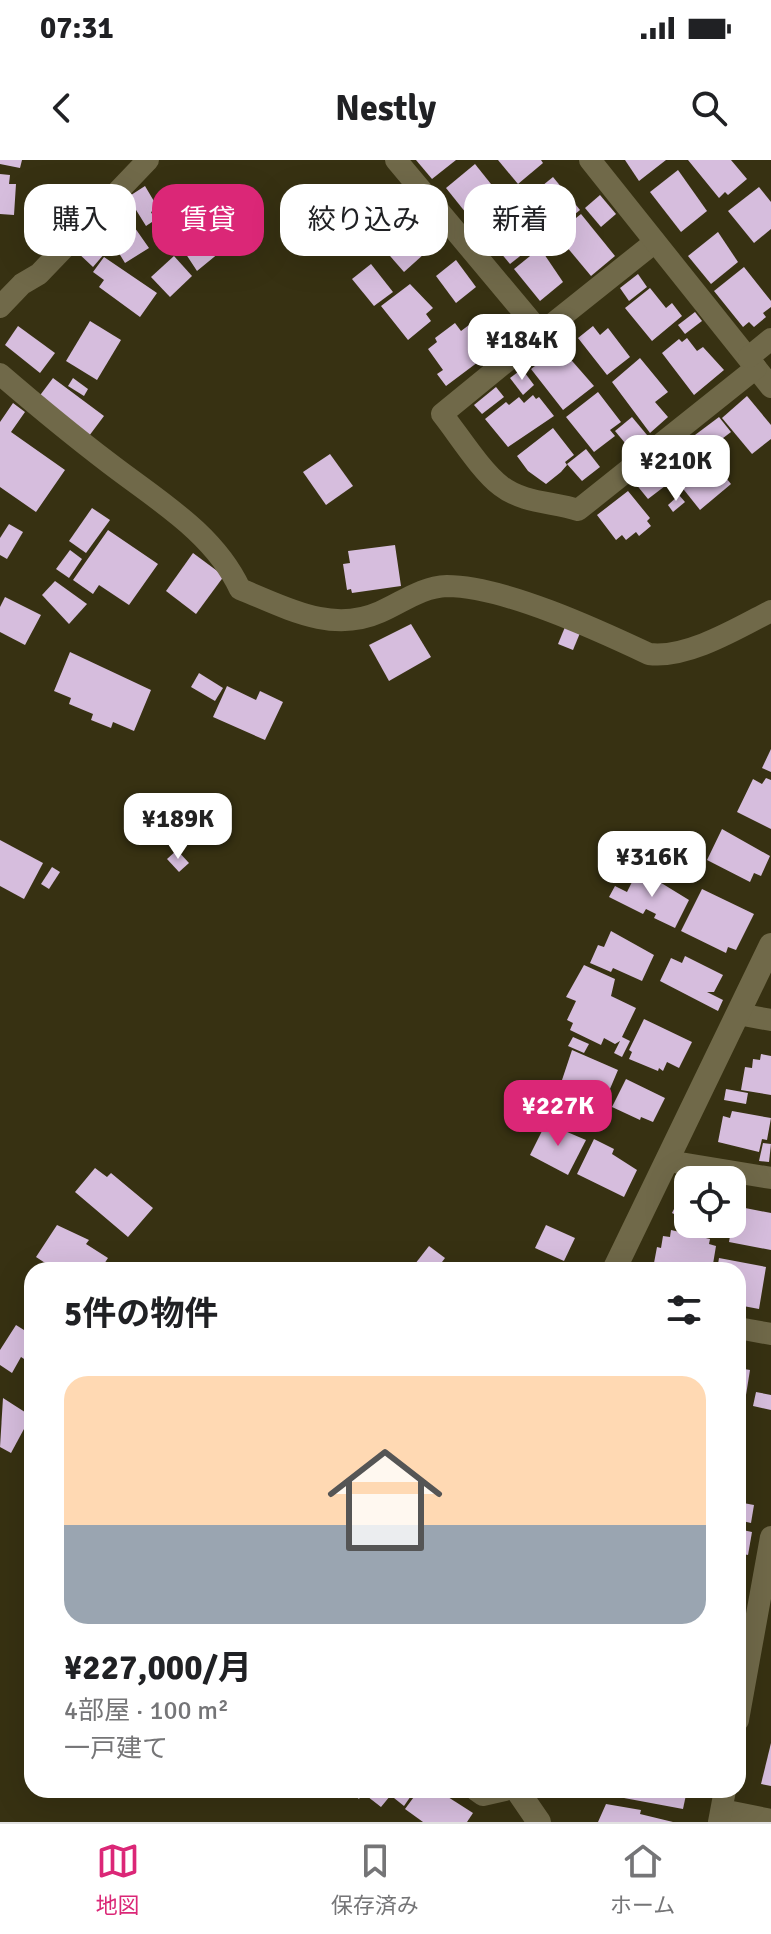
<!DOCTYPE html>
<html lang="ja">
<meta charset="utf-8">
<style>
body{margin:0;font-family:Signika,"Noto Sans JP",sans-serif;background:#f6f6f6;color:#202124;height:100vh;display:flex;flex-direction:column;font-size:30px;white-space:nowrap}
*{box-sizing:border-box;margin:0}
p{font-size:26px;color:#757577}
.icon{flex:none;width:44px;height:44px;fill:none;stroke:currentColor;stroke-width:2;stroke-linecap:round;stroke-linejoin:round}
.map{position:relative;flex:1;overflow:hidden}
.panel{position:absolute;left:24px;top:1102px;width:722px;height:536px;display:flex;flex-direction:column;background:#fff;border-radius:24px;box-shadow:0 8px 32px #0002}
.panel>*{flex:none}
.hud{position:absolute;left:24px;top:24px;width:724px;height:72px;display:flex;gap:16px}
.controls{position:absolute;left:674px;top:1006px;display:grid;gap:16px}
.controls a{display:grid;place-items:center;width:72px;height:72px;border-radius:16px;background:#fff;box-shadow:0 8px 32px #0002;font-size:40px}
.price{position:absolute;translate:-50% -68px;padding:0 18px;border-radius:16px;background:#fff;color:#222;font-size:26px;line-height:52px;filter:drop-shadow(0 2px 4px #0008)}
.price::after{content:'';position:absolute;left:50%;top:48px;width:24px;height:18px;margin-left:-12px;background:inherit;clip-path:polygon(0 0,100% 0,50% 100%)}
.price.active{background:#db2777;color:#fff}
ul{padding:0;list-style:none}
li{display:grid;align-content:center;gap:16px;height:424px;padding:0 40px}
li span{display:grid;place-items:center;height:248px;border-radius:24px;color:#555}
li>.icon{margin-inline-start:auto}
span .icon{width:144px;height:144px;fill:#fffc;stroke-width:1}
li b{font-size:34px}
h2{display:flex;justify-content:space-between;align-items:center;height:96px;padding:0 40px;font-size:34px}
.tag{padding:0 28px;border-radius:24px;background:#fff;box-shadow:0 8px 32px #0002;font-size:28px;line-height:72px}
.tag.active{background:#db2777;color:#fff}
.status{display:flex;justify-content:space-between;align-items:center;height:56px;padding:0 40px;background:#fff;direction:ltr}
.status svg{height:22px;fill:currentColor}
header{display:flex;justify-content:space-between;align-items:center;height:104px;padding:0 40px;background:#fff;font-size:36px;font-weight:700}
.tabs{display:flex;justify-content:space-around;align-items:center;height:112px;border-top:2px solid #e0e0e0;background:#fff;font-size:22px;color:#757577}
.tabs a{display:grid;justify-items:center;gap:4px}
.tabs .active{color:#db2777}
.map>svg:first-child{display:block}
.building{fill:#d6bddd}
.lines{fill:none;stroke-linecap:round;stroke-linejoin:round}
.street{stroke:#706949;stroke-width:22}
.secondary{stroke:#706949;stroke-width:24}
</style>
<div class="status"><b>07:31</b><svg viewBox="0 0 49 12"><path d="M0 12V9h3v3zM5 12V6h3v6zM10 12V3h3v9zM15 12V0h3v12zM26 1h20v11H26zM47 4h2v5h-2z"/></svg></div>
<header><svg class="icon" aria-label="back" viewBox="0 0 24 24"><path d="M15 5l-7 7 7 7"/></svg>Nestly<svg class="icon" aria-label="search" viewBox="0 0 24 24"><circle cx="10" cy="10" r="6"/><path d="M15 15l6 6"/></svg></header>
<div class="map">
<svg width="771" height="1662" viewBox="0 0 771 1662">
<rect width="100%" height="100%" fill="#373112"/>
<g class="building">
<polygon points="0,0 22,0 20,8 0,4"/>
<polygon points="416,0 456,0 432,19"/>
<polygon points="498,0 541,0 543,3 518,24"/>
<polygon points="625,0 666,0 639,21"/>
<polygon points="688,0 731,0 747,19 728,35 725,32 719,38"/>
<polygon points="475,4 503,39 474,63 446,28"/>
<polygon points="678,10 707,51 681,72 650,32"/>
<polygon points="0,14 10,15 9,24 16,24 14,55 0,54"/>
<polygon points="553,17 580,50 553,72 526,39"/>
<polygon points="145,26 158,48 151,52 155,60 146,66 128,37"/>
<polygon points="759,27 771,42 771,69 754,83 728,51"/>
<polygon points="600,35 616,54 601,67 585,48"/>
<polygon points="393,39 434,85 404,112 363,65"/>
<polygon points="186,40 191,48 197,45 225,88 197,111 161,56"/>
<polygon points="525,45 548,74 510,104 490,80"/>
<polygon points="121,48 149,88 125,103 103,67 107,65 104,62"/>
<polygon points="241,50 256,74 226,87 214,67"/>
<polygon points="581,54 615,96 591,116 556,74"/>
<polygon points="94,71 111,86 93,107 76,91"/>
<polygon points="718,72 738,102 711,124 688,96"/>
<polygon points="540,88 563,122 540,141 514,109"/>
<polygon points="174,96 192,116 170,137 151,117"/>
<polygon points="104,97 157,133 140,157 99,127 104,120 93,112"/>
<polygon points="456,100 476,127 456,143 436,116"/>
<polygon points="371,104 393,132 374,146 352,119"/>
<polygon points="744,107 771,141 771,147 763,153 766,157 754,167 749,162 743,167 714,131"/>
<polygon points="638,114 647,127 629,141 620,128"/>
<polygon points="410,124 433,148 426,154 431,161 408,180 381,146"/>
<polygon points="650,128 666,148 672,143 682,156 652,181 625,148"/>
<polygon points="695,152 702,161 685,174 678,165"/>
<polygon points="90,161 121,180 97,220 66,201"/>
<polygon points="473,162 494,190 446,226 437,214 443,210 428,189 437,182 435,178 455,163 461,171"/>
<polygon points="18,166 55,193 40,213 5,185"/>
<polygon points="593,166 600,175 608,168 630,197 607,215 578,178"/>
<polygon points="687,178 697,191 703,187 724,210 694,235 662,193 679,179 682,182"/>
<polygon points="566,194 594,226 563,250 531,209 547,197 553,204"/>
<polygon points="640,198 668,232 655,242 668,257 650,273 612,222"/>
<polygon points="522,209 534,225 523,235 510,218"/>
<polygon points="53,218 104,256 89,276 38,238"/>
<polygon points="73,218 88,229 84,236 68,226"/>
<polygon points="496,227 504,237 482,254 474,245"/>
<polygon points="598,232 621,262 610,270 615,276 594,292 566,257"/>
<polygon points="533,235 536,239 539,237 554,256 508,287 485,259 506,242 509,245 519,237 524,243"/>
<polygon points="747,236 771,265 771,279 752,294 722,258"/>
<polygon points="13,243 25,252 11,272 65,310 36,352 0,327 0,262"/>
<polygon points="632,257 647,275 630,289 615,271"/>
<polygon points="719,257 731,272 706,291 695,275"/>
<polygon points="553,268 574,295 565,302 567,305 561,312 546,324 528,311 517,296"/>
<polygon points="696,281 731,324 700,350 665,306"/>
<polygon points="586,289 600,307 582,321 567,304"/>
<polygon points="330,294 353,326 326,345 303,312"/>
<polygon points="657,306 669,323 648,339 635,323"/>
<polygon points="628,331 650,358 647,361 651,366 639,376 636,372 626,380 622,375 616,380 597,355"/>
<polygon points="679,335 685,342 673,352 668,345"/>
<polygon points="92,348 110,360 86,393 69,381"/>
<polygon points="9,364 23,372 7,399 0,395 0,378"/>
<polygon points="108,370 158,404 129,445 99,425 93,434 73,420"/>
<polygon points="395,385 401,426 352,433 351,429 347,430 343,404 350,403 348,391"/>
<polygon points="70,390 82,399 69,418 56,409"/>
<polygon points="193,393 224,416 196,454 166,431"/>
<polygon points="55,421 87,444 69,464 42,435"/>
<polygon points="5,437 41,455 25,485 0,472 0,447"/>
<polygon points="411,464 431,497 389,521 369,485"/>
<polygon points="565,467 580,473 573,490 558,484"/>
<polygon points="70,492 151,530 134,571 113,562 111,568 91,560 93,554 69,544 71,538 54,531"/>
<polygon points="199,513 223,528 215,541 191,527"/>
<polygon points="227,526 256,540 260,531 283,542 265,580 213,557"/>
<polygon points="771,589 771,612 762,608"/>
<polygon points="766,618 771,620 771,669 737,652 753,619 762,624"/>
<polygon points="722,669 770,696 761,716 754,713 750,722 707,700"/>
<polygon points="0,680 43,703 24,739 0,726"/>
<polygon points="177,690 189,703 179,712 167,699"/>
<polygon points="675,693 698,705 692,715 670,703"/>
<polygon points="52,707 60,712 49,729 41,724"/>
<polygon points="645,713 689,740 675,768 654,758 656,754 646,749 643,754 609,737 615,726 627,732 636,714 642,718"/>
<polygon points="702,729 754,754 736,790 728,787 726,793 681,771"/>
<polygon points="611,771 654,795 642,821 613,808 611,812 590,803 598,785 604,787"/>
<polygon points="685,796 723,815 714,832 707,832 723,840 718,851 660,821 671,798 682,803"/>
<polygon points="584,805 615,819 611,836 636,848 622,877 630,881 622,897 614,893 620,881 615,884 604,878 601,885 570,870 573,863 567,860 576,841 566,837"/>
<polygon points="644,859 692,882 679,908 667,902 663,911 659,908 658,911 629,899 632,892 629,890"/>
<polygon points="573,877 589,884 584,893 568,886"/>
<polygon points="572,890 618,910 601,950 565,933 567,929 560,926"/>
<polygon points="761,894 771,896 771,935 741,930 745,907 752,908 753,899 760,900"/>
<polygon points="626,919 665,938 653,962 641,957 640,960 612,947"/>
<polygon points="536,928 566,941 555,962 533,951 535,947 528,944"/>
<polygon points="726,929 748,933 746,944 724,940"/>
<polygon points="732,951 771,958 767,980 762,979 759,992 718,982 723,956 730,958"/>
<polygon points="546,963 586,980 568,1015 530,995"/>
<polygon points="594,979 614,989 612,994 637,1010 624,1037 577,1014"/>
<polygon points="763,983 771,984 769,1002 759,1001"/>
<polygon points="95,1008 107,1017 111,1013 153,1048 128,1077 75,1032"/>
<polygon points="685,1027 688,1029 688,1041 680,1057 672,1053"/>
<polygon points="735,1046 771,1053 771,1090 729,1082"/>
<polygon points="57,1065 89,1080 86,1084 108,1098 100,1110 56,1110 36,1097"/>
<polygon points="546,1065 575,1078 564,1101 535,1088"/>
<polygon points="671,1070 710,1079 709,1084 716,1086 712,1110 644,1110 646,1102 654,1103 657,1087 661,1088 663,1076 670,1077"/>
<polygon points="429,1086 445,1098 436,1110 422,1110 415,1104"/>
<polygon points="719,1098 766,1107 759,1149 738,1145 738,1110 717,1110"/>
<polygon points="16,1165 32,1175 32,1204 21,1197 12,1213 0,1205 0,1190"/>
<polygon points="738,1208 750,1210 745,1241 738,1240"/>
<polygon points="756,1232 771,1235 771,1250 753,1246"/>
<polygon points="3,1238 31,1256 11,1293 0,1287"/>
<polygon points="738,1342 754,1345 751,1363 738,1360"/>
<polygon points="738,1369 752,1372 748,1395 738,1393"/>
<polygon points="771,1583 771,1626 761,1624"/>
<polygon points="348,1630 395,1630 381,1647 363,1633 359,1639"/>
<polygon points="400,1630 415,1630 404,1646 394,1638"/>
<polygon points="419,1630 437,1630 473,1653 467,1662 423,1662 405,1649"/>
<polygon points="626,1630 687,1630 683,1649 624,1638"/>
<polygon points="606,1644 641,1650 640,1654 673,1662 598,1662"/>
</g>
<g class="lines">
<g class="street">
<polyline points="396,0 541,173 655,82"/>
<polyline points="590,0 771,227"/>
<polyline points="0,147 22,124 39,114 148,0"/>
<path d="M541,173L442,254C458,274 481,311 501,326C523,343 553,342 578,350L756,208"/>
<polyline points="749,197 771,179"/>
<path d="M0,214C36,245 71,274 109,303C157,340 214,373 240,429C285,447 331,474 380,452C403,442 421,427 447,426C503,426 598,470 649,494C687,499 738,468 771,451"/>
<polyline points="738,854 771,860"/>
<polyline points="668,1001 771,1018"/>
<polyline points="738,1168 771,1174"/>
<polyline points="738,1560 771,1377"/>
<polyline points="476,1630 483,1635 505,1630"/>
<polyline points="722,1650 771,1660"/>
<polyline points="719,1662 725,1630"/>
</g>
<g class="secondary">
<polyline points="614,1110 771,785"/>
<polyline points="517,1630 539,1662"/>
</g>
</g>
</svg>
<div class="controls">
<a><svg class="icon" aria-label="locate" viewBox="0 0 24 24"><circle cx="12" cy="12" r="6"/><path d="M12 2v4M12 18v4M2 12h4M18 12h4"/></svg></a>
</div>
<b class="price" style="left:522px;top:222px">¥184K</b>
<b class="price" style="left:676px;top:343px">¥210K</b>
<b class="price" style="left:178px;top:701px">¥189K</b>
<b class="price" style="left:652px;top:739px">¥316K</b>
<b class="price active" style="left:558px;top:988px">¥227K</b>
<div class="hud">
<a class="tag">購入</a>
<a class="tag active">賃貸</a>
<a class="tag">絞り込み</a>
<a class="tag">新着</a>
</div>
<section class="panel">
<h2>5件の物件<svg class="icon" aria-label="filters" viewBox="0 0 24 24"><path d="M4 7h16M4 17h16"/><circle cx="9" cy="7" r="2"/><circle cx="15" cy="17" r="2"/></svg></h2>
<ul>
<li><span style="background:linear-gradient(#ffd9b3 60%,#9aa5b1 0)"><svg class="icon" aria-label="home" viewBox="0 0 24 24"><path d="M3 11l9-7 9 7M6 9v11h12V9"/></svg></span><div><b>¥227,000/月</b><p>4部屋 · 100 m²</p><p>一戸建て</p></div></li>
</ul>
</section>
</div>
<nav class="tabs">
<a class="active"><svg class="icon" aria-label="map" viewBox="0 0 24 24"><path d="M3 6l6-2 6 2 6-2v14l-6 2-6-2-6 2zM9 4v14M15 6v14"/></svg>地図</a>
<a><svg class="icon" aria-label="saved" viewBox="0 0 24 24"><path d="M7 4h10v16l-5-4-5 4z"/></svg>保存済み</a>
<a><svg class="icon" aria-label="home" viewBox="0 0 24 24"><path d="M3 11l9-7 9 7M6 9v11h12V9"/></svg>ホーム</a>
</nav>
